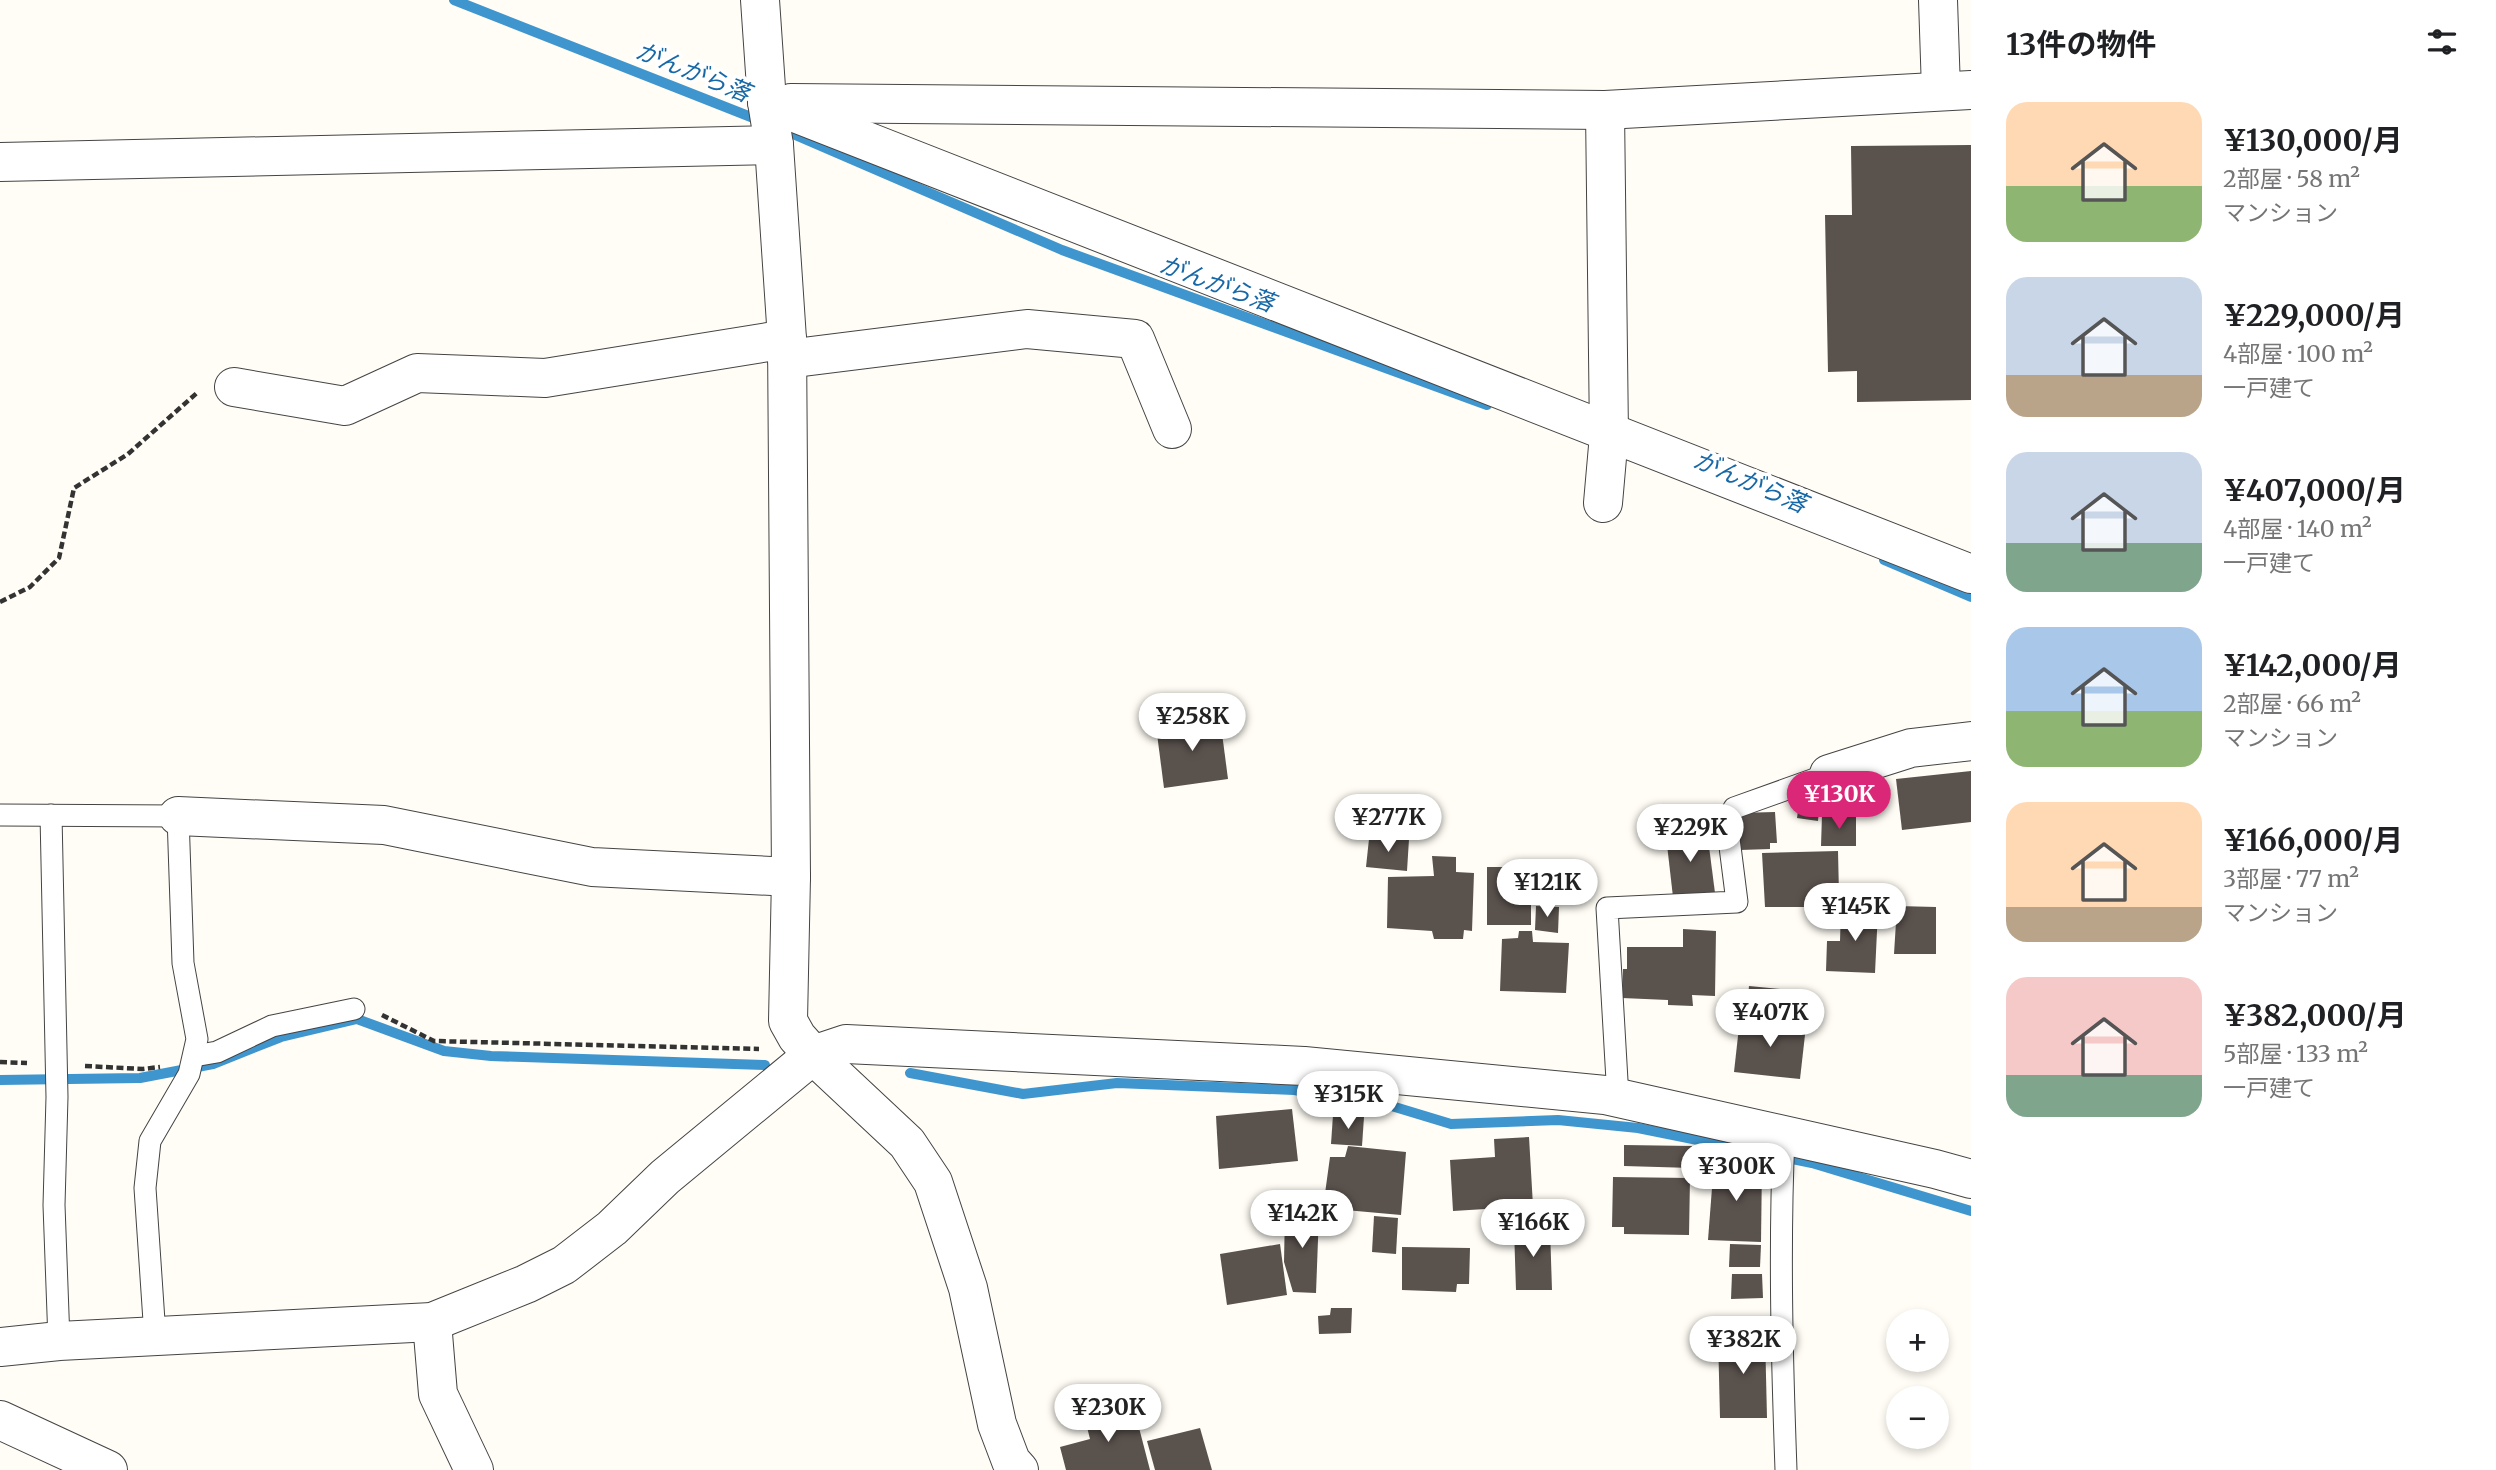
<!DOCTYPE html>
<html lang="ja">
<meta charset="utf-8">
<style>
body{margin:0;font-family:Merriweather,"Noto Sans JP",serif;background:#f6f6f6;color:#202124;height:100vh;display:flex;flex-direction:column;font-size:26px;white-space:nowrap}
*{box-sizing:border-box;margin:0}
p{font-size:23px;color:#757577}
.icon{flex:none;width:38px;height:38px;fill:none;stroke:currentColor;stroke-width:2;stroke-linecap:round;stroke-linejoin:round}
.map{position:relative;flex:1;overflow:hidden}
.drawer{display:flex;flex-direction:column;background:#fff;width:525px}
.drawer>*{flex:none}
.fabs{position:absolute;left:1886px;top:1309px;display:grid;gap:14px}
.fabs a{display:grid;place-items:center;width:63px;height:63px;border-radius:50%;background:#fff;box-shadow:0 4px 10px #0003;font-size:35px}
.price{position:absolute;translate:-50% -60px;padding:0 16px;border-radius:24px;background:#fff;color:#222;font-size:23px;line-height:46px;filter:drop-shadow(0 2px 4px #0008)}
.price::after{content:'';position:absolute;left:50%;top:42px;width:21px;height:16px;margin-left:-10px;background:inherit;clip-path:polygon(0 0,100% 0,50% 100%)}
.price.selected{background:#db2777;color:#fff}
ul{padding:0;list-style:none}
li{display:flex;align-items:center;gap:21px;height:175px;padding:0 35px}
li span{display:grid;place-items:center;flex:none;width:196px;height:140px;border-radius:21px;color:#555}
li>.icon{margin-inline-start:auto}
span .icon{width:84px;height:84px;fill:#fffc;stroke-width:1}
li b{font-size:30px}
h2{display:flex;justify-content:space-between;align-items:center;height:84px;padding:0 35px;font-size:30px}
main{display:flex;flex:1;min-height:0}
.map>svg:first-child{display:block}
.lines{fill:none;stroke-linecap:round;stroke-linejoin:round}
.stream{stroke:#3f96cf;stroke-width:10}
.building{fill:#5a524d}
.lane-casing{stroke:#444;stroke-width:23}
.street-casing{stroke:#444;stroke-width:40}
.path{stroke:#333;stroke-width:4.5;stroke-dasharray:7 3.5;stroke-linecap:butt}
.lane{stroke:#fff;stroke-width:21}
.street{stroke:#fff;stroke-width:38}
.labels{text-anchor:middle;stroke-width:7;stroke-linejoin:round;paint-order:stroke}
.water-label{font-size:24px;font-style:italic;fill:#1768a6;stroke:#fff}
</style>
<main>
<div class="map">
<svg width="1971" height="1470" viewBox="0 0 1971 1470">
<rect width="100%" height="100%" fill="#fffdf5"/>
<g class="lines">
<g class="stream">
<polyline points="454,0 761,121"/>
<polyline points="779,128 1062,250 1487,405"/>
<polyline points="1884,560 1971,597"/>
<polyline points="910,1073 1023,1094 1117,1083 1294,1090 1385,1104 1451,1124 1558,1120 1638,1128 1812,1163 1971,1211"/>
<polyline points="0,1080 140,1078 213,1064 281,1037 357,1019 444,1051 491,1056 765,1065"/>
</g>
</g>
<g class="building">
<polygon points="1971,145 1971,400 1857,402 1857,371 1828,372 1825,215 1852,215 1851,146"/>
<polygon points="1220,718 1228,779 1164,788 1156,726"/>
<polygon points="1971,771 1971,822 1902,830 1896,779"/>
<polygon points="1800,797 1820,799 1818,821 1797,818"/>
<polygon points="1775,812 1777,843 1770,843 1770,849 1740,850 1738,813"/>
<polygon points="1822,815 1856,815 1856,846 1821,846"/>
<polygon points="1707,831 1715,893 1673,897 1666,836"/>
<polygon points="1369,839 1409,839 1407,871 1366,867"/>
<polygon points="1838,851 1839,895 1821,895 1821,907 1765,907 1762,853"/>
<polygon points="1432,856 1456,857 1456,872 1474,873 1472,931 1464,930 1463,939 1434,939 1432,931 1387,928 1388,877 1434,876"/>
<polygon points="1487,867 1576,867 1576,902 1531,902 1531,925 1487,925"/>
<polygon points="1536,906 1559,907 1558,933 1535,930"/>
<polygon points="1897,906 1936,907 1936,954 1894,954"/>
<polygon points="1841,908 1878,910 1875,973 1826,971 1827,941 1840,941"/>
<polygon points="1683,929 1716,931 1715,996 1692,995 1693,1006 1668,1005 1668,1000 1622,998 1623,969 1627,969 1627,947 1683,947"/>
<polygon points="1519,931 1532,931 1533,942 1569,943 1566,993 1500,991 1502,939 1518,938"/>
<polygon points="1749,986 1790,990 1788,1011 1747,1007"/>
<polygon points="1740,1018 1806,1026 1800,1079 1734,1072"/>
<polygon points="1292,1109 1298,1161 1219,1169 1216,1116"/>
<polygon points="1333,1115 1364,1117 1362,1146 1331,1144"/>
<polygon points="1529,1137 1533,1206 1453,1211 1450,1160 1495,1157 1494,1139"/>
<polygon points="1624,1145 1692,1146 1692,1168 1624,1166"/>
<polygon points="1348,1146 1406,1152 1401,1215 1323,1208 1330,1157 1345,1157"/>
<polygon points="1714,1162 1762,1164 1761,1242 1708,1240"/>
<polygon points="1613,1177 1690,1178 1689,1235 1624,1234 1624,1227 1612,1227"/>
<polygon points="1285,1211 1319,1213 1316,1293 1293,1292 1284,1262"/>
<polygon points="1374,1216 1398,1218 1396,1254 1372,1252"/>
<polygon points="1514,1228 1550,1228 1552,1290 1516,1290"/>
<polygon points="1280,1244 1287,1295 1227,1305 1220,1254"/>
<polygon points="1730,1244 1761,1245 1760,1267 1729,1267"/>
<polygon points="1402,1247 1470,1248 1469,1284 1457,1284 1456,1292 1402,1290"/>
<polygon points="1732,1274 1762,1274 1763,1298 1731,1299"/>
<polygon points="1331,1308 1352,1308 1351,1333 1319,1334 1318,1316 1330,1315"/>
<polygon points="1765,1334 1767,1418 1720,1418 1718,1335"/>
<polygon points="1122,1405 1127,1423 1137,1420 1150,1470 1066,1470 1060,1447 1090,1439 1084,1415"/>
<polygon points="1200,1428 1212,1470 1155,1470 1147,1441"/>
</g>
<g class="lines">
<g class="lane-casing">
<g id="lane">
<polyline points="0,815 178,816 183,963 197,1039 189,1074 150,1141 145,1188 155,1336"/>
<polyline points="51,815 57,1097 54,1205 59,1341"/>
<polyline points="194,1056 217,1052 272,1026 354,1009"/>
<polyline points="1618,1098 1607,908 1737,902 1727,823 1734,808 1829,774"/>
<path d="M1784,1135C1779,1247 1782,1358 1786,1470"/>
</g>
</g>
<g class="street-casing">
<g id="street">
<polyline points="760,0 767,102 774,145 787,339 791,877 788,1021 797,1037 813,1055 907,1143 933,1182 968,1288 997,1424 1011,1461 1019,1470"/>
<polyline points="1938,0 1941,90"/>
<polyline points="767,102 1971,574"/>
<polyline points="791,103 1605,110 1971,90"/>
<polyline points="0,162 774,145"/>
<polyline points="787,359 1027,329 1135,339 1172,429"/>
<polyline points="234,387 345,406 417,373 545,378 787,339"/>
<polyline points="1603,503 1609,435 1605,110"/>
<polyline points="1829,774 1911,748 1971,741"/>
<polyline points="178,816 384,825 592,867 791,877"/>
<polyline points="432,1322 438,1394 474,1470"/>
<polyline points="0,1347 59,1341 432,1322 526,1284 564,1265 612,1228 665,1177 813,1055 846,1044 1304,1066 1605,1095 1935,1169 1971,1179"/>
<polyline points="0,1420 108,1470"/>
</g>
</g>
<g class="path">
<polyline points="0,602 30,587 59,558 74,488 128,454 198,392"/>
<polyline points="382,1015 434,1041 759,1049"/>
<polyline points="0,1062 27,1063"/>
<polyline points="85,1066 143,1069 160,1067"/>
</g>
<use href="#lane" class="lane"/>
<use href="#street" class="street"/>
</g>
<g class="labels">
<g class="water-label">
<text transform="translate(693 72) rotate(22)" y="8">がんがら落</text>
<text transform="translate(1217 284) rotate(20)" y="8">がんがら落</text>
<text transform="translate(1750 482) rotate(23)" y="8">がんがら落</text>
</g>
</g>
</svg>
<div class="fabs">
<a>+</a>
<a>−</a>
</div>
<b class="price" style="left:1192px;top:753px">¥258K</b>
<b class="price selected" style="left:1839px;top:831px">¥130K</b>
<b class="price" style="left:1388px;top:854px">¥277K</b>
<b class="price" style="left:1690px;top:864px">¥229K</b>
<b class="price" style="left:1547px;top:919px">¥121K</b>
<b class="price" style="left:1855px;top:943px">¥145K</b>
<b class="price" style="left:1770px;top:1049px">¥407K</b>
<b class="price" style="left:1348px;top:1131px">¥315K</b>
<b class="price" style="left:1736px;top:1203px">¥300K</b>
<b class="price" style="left:1302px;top:1250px">¥142K</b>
<b class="price" style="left:1533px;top:1259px">¥166K</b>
<b class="price" style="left:1743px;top:1376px">¥382K</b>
<b class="price" style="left:1108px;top:1444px">¥230K</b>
</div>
<section class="drawer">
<h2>13件の物件<svg class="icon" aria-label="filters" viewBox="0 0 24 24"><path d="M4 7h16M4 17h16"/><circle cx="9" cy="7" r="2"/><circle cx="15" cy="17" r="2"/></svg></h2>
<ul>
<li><span style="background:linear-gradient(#ffd9b3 60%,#8fb573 0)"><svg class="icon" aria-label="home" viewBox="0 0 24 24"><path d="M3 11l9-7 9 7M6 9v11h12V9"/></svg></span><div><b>¥130,000/月</b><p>2部屋 · 58 m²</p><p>マンション</p></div></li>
<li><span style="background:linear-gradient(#c9d6e8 70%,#b9a48a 0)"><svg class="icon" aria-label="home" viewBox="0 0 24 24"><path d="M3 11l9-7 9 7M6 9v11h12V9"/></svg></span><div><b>¥229,000/月</b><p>4部屋 · 100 m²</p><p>一戸建て</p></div></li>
<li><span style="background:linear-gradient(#c9d6e8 65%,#7fa58c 0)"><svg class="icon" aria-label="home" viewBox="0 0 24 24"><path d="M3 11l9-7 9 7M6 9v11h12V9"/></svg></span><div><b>¥407,000/月</b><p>4部屋 · 140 m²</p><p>一戸建て</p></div></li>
<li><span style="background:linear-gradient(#a9c7e8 60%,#8fb573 0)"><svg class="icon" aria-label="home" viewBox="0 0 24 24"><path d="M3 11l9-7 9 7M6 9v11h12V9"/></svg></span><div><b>¥142,000/月</b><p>2部屋 · 66 m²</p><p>マンション</p></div></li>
<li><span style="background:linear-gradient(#ffd9b3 75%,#b9a48a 0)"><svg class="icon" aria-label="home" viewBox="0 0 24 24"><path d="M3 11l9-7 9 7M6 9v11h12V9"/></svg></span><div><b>¥166,000/月</b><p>3部屋 · 77 m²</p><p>マンション</p></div></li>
<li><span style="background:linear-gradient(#f6c9c9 70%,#7fa58c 0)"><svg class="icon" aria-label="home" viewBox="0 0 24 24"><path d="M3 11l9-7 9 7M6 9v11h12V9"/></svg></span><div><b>¥382,000/月</b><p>5部屋 · 133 m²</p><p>一戸建て</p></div></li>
</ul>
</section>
</main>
